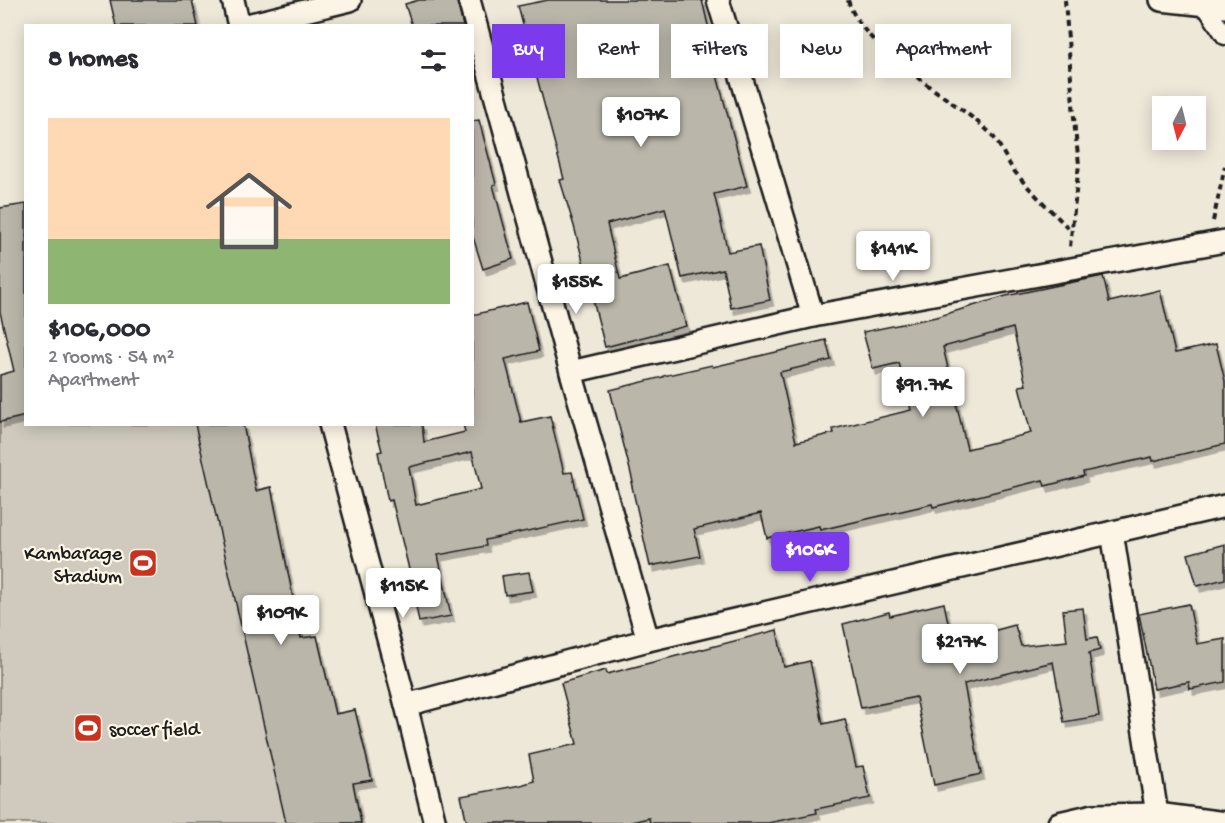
<!DOCTYPE html>
<meta charset="utf-8">
<style>
body{margin:0;font-family:"Gochi Hand",sans-serif;background:#f2f2f3;color:#2b2b33;height:100vh;display:flex;flex-direction:column;font-size:22px;white-space:nowrap}
*{box-sizing:border-box;margin:0}
p{font-size:20px;color:#7c7c81}
.icon{flex:none;width:33px;height:33px;fill:none;stroke:currentColor;stroke-width:2;stroke-linecap:round;stroke-linejoin:round}
.map{position:relative;flex:1;overflow:hidden}
.panel{position:absolute;left:24px;top:24px;width:450px;height:402px;display:flex;flex-direction:column;background:#fff;border-radius:0px;box-shadow:0 3px 15px #0003}
.panel>*{flex:none}
.guide{position:absolute;left:492px;top:24px;width:570px;height:54px;display:flex;gap:12px}
.needle{width:39px;rotate:187deg}
.fabs{position:absolute;left:1152px;top:96px;display:grid;gap:12px}
.fabs a{display:grid;place-items:center;width:54px;height:54px;border-radius:0px;background:#fff;box-shadow:0 3px 15px #0003;font-size:30px}
.price{position:absolute;translate:-50% -51px;padding:0 14px;border-radius:6px;background:#fff;color:#222;font-size:20px;line-height:39px;filter:drop-shadow(0 2px 3px #0008)}
.price::after{content:'';position:absolute;left:50%;top:36px;width:18px;height:14px;margin-left:-9px;background:inherit;clip-path:polygon(0 0,100% 0,50% 100%)}
.price.selected{background:#7c3aed;color:#fff}
ul{padding:0;list-style:none}
li{display:grid;align-content:center;gap:12px;height:318px;padding:0 24px}
li+li{border-top:2px solid #e1e1e2}
li span{display:grid;place-items:center;height:186px;border-radius:0px;color:#555}
li>.icon{margin-inline-start:auto}
span .icon{width:108px;height:108px;fill:#fffc;stroke-width:1}
li b{font-size:26px}
h2{display:flex;justify-content:space-between;align-items:center;height:72px;padding:0 24px;font-size:26px}
.chip{padding:0 21px;border-radius:0px;background:#fff;box-shadow:0 3px 15px #0003;font-size:21px;line-height:54px}
.chip.selected{background:#7c3aed;color:#fff}
.map>svg:first-child{display:block}
.green{fill:#cfcabd;stroke:#76736c;stroke-width:1.5}
.building{fill:#bab6aa;stroke:#1c1c1c;stroke-width:1.5;fill-rule:evenodd;filter:url(#shadow)}
.lines{fill:none;stroke-linecap:round;stroke-linejoin:round}
.pedestrian-casing{stroke:#1c1c1c;stroke-width:21}
.minor-casing{stroke:#1c1c1c;stroke-width:26}
.path{stroke:#1c1c1c;stroke-width:4;stroke-dasharray:6 4.5;stroke-linecap:butt}
.pedestrian{stroke:#fcf5e5;stroke-width:16}
.minor{stroke:#fcf5e5;stroke-width:21}
.labels{text-anchor:middle;stroke-width:4.5;stroke-linejoin:round;paint-order:stroke}
.poi-label{font-size:20px;fill:#1c1c1c;stroke:#fcf5e5;text-anchor:end}
</style>
<div class="map">
<svg width="1225" height="823" viewBox="0 0 1225 823">
<defs>
<filter id="shadow"><feDropShadow dx="3.5" dy="6" stdDeviation="0" flood-color="#0004"/></filter>
</defs>
<rect width="100%" height="100%" fill="#eee8d9"/>
<filter id="ink" filterUnits="userSpaceOnUse"><feTurbulence type="fractalNoise" baseFrequency=".0167" numOctaves="2"/><feDisplacementMap in="SourceGraphic" scale="12" xChannelSelector="R" yChannelSelector="G"/><feConvolveMatrix kernelMatrix="1 2 1 2 8 2 1 2 1" color-interpolation-filters="sRGB"/></filter>
<g filter="url(#ink)">
<polygon class="green" points="25,369 26,424 243,425 256,490 271,487 301,638 317,636 335,714 355,710 372,780 353,783 361,823 0,823 0,375"/>
<g class="building">
<polygon points="110,0 192,0 198,26 116,26"/>
<polygon points="419,0 457,0 463,26 412,26 405,4"/>
<polygon points="548,0 702,0 719,71 716,72 747,186 714,194 728,252 759,246 770,300 731,308 723,269 682,278 665,208 607,224 620,279 670,266 686,326 605,347 574,226 560,180 564,179 518,6"/>
<polygon points="479,120 496,184 493,185 513,259 483,269 472,234 472,121"/>
<polygon points="26,204 26,416 0,422 0,375 14,371 0,312 0,208"/>
<path d="M1103,276L1109,302L1160,290L1175,353L1216,344L1225,381V444L1153,461L1152,457L1083,472L1084,476L1045,486L1043,480L933,507L932,504L820,530L819,526L767,538L761,513L694,529L700,556L650,566L631,482H633L610,390L663,377V376L712,365L713,367L826,340L831,360L780,372L796,442L834,433L833,429L911,410L899,363L873,369L863,332L936,317L1006,296ZM1013,328L1026,385L1019,386L1031,433L967,449L943,347Z"/>
<path d="M527,302L539,351L505,359L521,422L550,416L564,473L572,472L583,519L485,540L486,546L438,555L451,616L419,622L408,565L392,500L388,501L378,452L382,451L375,424H422L424,442L465,432L463,424H472V315ZM472,452L481,489L416,505L409,467Z"/>
<polygon points="195,424 243,424 256,491 271,487 301,638 317,636 335,714 355,710 372,780 353,783 361,823 286,823"/>
<polygon points="1225,544 1225,579 1197,586 1188,554"/>
<polygon points="529,572 533,591 505,595 502,576"/>
<polygon points="944,603 952,642 1015,625 1021,646 1067,641 1063,610 1083,608 1087,639 1097,637 1100,650 1089,653 1099,716 1064,722 1053,662 964,684 981,774 934,785 916,697 861,708 843,624 889,612 890,616"/>
<polygon points="1189,604 1197,644 1225,639 1225,682 1190,689 1189,682 1154,689 1139,614"/>
<polygon points="777,630 784,667 810,661 823,724 845,719 856,767 863,766 870,798 816,809 817,813 768,823 650,823 649,818 627,823 467,823 461,796 521,785 534,781 529,755 577,744 561,683 606,670 607,674"/>
</g>
<g class="lines">
<g class="pedestrian-casing">
<polyline id="pedestrian" points="1205,6 1225,36"/>
</g>
<g class="minor-casing">
<g id="minor">
<polyline points="233,0 239,26"/>
<polyline points="469,0 571,372 648,640"/>
<polyline points="718,0 813,316"/>
<polyline points="1161,0 1225,7"/>
<polyline points="243,26 350,0"/>
<polyline points="571,372 813,316 1225,241"/>
<polyline points="330,424 406,705 435,823"/>
<polyline points="1112,532 1157,814"/>
<polyline points="406,705 648,640 1225,506"/>
<polyline points="1059,823 1094,815 1157,814 1225,823"/>
</g>
</g>
<g class="path">
<path d="M848,0C862,50 950,96 987,130C1001,143 1004,158 1015,172C1032,193 1053,212 1072,232"/>
<polyline points="1065,0 1075,130 1079,164 1070,247"/>
<polyline points="1213,221 1225,166"/>
</g>
<use href="#pedestrian" class="pedestrian"/>
<use href="#minor" class="minor"/>
</g>
</g>
<defs>
<g id="stadium-square" transform="scale(1.5)"><rect x="-9" y="-9" width="18" height="18" rx="4" fill="#c8321e" stroke="#fcf5e5"/><path d="M0-5a6.5 5 0 1 0 0 10a6.5 5 0 1 0 0-10ZM-3.5-1.8h7v3.6h-7Z" fill="#fff"/></g>
</defs>
<g fill-rule="evenodd">
<use href="#stadium-square" x="143" y="563"/>
<use href="#stadium-square" x="88" y="728"/>
</g>
<g class="labels">
<g class="poi-label">
<text x="122" y="559">Kambarage<tspan x="122" dy="23">Stadium</tspan></text>
<text x="109" y="735" text-anchor="start">soccer field</text>
</g>
</g>
</svg>
<div class="fabs">
<a><svg class="needle" viewBox="-14 -14 28 28"><path d="M0-13l5 13h-10z" fill="#e53935"/><path d="M0 13l5-13h-10z" fill="#7c7c81"/></svg></a>
</div>
<b class="price" style="left:641px;top:148px">$107K</b>
<b class="price" style="left:893px;top:282px">$141K</b>
<b class="price" style="left:576px;top:315px">$155K</b>
<b class="price" style="left:923px;top:418px">$91.7K</b>
<b class="price selected" style="left:810px;top:583px">$106K</b>
<b class="price" style="left:403px;top:619px">$115K</b>
<b class="price" style="left:281px;top:646px">$109K</b>
<b class="price" style="left:960px;top:675px">$217K</b>
<div class="guide">
<a class="chip selected">Buy</a>
<a class="chip">Rent</a>
<a class="chip">Filters</a>
<a class="chip">New</a>
<a class="chip">Apartment</a>
</div>
<section class="panel">
<h2>8 homes<svg class="icon" aria-label="filters" viewBox="0 0 24 24"><path d="M4 7h16M4 17h16"/><circle cx="9" cy="7" r="2"/><circle cx="15" cy="17" r="2"/></svg></h2>
<ul>
<li><span style="background:linear-gradient(#ffd9b3 65%,#8fb573 0)"><svg class="icon" aria-label="home" viewBox="0 0 24 24"><path d="M3 11l9-7 9 7M6 9v11h12V9"/></svg></span><div><b>$106,000</b><p>2 rooms · 54 m²</p><p>Apartment</p></div></li>
</ul>
</section>
</div>
